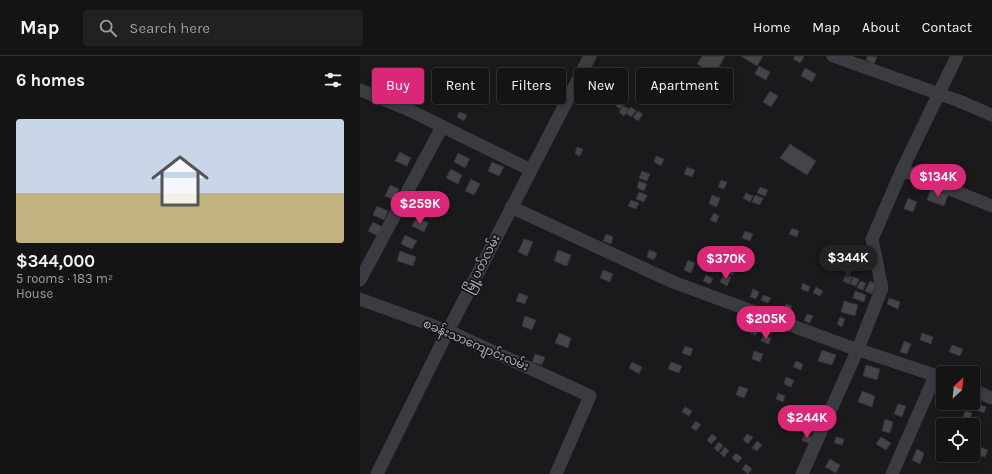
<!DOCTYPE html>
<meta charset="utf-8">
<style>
body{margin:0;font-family:Karla,"Noto Sans Myanmar",sans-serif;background:#212122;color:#f1f3f6;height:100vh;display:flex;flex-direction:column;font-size:15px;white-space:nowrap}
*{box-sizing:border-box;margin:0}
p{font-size:13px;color:#9d9ea0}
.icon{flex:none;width:22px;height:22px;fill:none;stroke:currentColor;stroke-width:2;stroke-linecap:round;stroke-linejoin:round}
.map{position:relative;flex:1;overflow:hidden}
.sheet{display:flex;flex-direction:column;background:#141415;width:360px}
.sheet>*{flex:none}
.top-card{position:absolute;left:12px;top:12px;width:380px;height:36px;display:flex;gap:8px}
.needle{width:26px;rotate:27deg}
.buttons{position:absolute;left:576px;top:310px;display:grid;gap:8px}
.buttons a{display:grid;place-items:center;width:44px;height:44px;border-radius:4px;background:#141415;box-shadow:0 2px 6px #0003,0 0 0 1px #333334;font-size:20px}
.price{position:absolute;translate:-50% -34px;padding:0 9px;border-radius:14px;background:#db2777;color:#fff;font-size:13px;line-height:26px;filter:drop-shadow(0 1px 2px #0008)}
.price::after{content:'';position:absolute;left:50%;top:24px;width:12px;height:9px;margin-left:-6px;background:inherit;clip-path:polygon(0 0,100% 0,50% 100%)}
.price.on{background:#222;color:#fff}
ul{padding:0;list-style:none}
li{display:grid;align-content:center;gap:8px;height:212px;padding:0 16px}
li+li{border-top:1px solid #333334}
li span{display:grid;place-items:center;height:124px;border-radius:4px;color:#555}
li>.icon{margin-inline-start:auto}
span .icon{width:72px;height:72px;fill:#fffc;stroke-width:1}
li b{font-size:17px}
h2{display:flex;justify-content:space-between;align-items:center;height:48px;padding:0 16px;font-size:17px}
.tag{padding:0 14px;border-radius:4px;background:#141415;box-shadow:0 2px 6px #0003,0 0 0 1px #333334;font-size:14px;line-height:36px}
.tag.on{background:#db2777;color:#fff}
header{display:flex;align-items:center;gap:24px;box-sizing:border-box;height:56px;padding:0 20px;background:#141415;border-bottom:1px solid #333334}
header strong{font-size:19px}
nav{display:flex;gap:22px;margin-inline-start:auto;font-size:14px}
.search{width:280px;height:36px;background:#212122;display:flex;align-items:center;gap:10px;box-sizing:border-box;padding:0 14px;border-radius:4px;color:#9d9ea0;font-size:15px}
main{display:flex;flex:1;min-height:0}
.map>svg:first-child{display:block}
.building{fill:#444549;stroke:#343438}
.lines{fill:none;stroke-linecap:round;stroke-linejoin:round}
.minor{stroke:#3b3c41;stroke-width:13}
.labels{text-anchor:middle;stroke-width:3.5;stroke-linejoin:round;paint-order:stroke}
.street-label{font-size:12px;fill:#adb1bc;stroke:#151517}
</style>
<header>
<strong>Map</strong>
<div class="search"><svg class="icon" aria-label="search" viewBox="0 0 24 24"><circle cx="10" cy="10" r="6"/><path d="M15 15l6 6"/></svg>Search here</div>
<nav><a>Home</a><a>Map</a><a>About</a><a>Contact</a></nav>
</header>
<main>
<section class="sheet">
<h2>6 homes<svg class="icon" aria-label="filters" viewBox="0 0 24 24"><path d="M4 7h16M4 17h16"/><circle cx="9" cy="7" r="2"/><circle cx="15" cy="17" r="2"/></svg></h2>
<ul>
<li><span style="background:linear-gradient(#c9d6e8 60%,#c2b280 0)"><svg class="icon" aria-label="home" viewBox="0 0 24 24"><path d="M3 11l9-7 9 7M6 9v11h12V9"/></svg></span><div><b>$344,000</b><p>5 rooms · 183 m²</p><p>House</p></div></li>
</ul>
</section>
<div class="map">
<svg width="632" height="418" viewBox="0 0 632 418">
<rect width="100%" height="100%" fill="#1a1a1c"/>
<g class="building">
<polygon points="342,0 365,0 355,18 337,8"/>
<polygon points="381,0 403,0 397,10"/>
<polygon points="435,0 443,0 444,1 440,7 433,3"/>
<polygon points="508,0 517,1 514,8 506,4"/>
<polygon points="399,10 410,16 406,24 395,18"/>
<polygon points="445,12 456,18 452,26 441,20"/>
<polygon points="90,26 96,29 92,36 86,33"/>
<polygon points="246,29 251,32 246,39 241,35"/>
<polygon points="256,35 261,39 256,45 251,42"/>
<polygon points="410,35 418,40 411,51 403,46"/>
<polygon points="260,43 265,47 260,53 255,49"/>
<polygon points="263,50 269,53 264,60 259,56"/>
<polygon points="271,51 276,55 271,61 266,57"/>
<polygon points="278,55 283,58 278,65 273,61"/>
<polygon points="99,56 107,59 104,65 97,61"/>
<polygon points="430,88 456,105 447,119 420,102"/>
<polygon points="217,91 223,93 220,100 215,98"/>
<polygon points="40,96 51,102 47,110 35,105"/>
<polygon points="98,97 110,103 105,112 94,106"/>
<polygon points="296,100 304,103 301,110 294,106"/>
<polygon points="132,106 144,111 139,120 128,115"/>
<polygon points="327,111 335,114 332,121 324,118"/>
<polygon points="91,113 102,119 98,128 86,122"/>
<polygon points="282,115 290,118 287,125 279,122"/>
<polygon points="111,123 120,128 114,139 105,135"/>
<polygon points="361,124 367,126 364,133 358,131"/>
<polygon points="279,125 287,128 284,135 277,132"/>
<polygon points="30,129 39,133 34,144 25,140"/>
<polygon points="400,131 408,134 405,140 397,137"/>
<polygon points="571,133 588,139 584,150 567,144"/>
<polygon points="279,136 287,139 284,146 276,143"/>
<polygon points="386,137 393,140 390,146 383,142"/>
<polygon points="352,139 360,142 357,151 349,148"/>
<polygon points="395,139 403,142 400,149 392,146"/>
<polygon points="548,142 557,146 553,156 544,153"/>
<polygon points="271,144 279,147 276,153 268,150"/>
<polygon points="66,145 77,151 73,160 61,154"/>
<polygon points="17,150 28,155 24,164 13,159"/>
<polygon points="354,157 359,160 356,167 350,164"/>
<polygon points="57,161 68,167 64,176 52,170"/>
<polygon points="13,166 24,172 20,181 8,175"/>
<polygon points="432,172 439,175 437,181 429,178"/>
<polygon points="385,175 393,178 390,185 382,182"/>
<polygon points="246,178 253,181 251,188 243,185"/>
<polygon points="45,179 57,185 52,193 41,188"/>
<polygon points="164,183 173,186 167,200 158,196"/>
<polygon points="198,194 211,199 207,210 194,205"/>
<polygon points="289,194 297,197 294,204 287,201"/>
<polygon points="40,195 56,201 53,210 37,205"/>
<polygon points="473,199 484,203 482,210 471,206"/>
<polygon points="328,204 335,207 331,217 324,214"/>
<polygon points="364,206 376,212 373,219 360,213"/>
<polygon points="243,214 253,218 250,226 240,222"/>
<polygon points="364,218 371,221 367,230 360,226"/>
<polygon points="486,218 492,221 489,228 483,225"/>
<polygon points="346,219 353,223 350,228 343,225"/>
<polygon points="493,221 499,223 496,230 490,228"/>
<polygon points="500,225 506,227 503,234 497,232"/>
<polygon points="510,225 516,228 512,238 505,235"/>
<polygon points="443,227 450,231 448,236 441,233"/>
<polygon points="456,231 463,235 460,240 453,237"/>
<polygon points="393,233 399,236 396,243 390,241"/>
<polygon points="495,235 506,239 504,246 493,242"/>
<polygon points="159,237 168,240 165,248 156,245"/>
<polygon points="403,239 411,242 408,247 401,244"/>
<polygon points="529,242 540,246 538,253 527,248"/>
<polygon points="484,245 498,249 495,260 481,256"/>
<polygon points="426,248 432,250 429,257 423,255"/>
<polygon points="447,258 453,260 450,267 444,265"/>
<polygon points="165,260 176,264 172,274 162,270"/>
<polygon points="480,261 485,263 482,271 477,268"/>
<polygon points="401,268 407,270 404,278 398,275"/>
<polygon points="393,270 399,272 396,279 390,277"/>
<polygon points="199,277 211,282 208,292 195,287"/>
<polygon points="562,277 573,281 571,288 560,284"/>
<polygon points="404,279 411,282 409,288 401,285"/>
<polygon points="544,285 551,288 547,298 540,296"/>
<polygon points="592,289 603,293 600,300 589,296"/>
<polygon points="325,290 333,293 330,300 322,297"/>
<polygon points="462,294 476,299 472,309 458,305"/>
<polygon points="394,295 403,298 400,306 392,303"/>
<polygon points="175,298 185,301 182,309 172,306"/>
<polygon points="436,305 443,308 441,314 433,311"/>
<polygon points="272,306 282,311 279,318 269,312"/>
<polygon points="311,306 322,310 319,317 308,313"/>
<polygon points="506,309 520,313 517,324 503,320"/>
<polygon points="426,321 434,324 431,331 424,328"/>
<polygon points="379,330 388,333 384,342 376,339"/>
<polygon points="502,335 515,340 512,351 498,346"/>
<polygon points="418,337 425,340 423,346 416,343"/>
<polygon points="538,348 546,350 542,361 534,358"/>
<polygon points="618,348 626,351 624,357 616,354"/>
<polygon points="325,351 332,355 329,360 322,356"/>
<polygon points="605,355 612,357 610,363 603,361"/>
<polygon points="525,363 533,366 530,377 522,375"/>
<polygon points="336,365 341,369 336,375 331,371"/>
<polygon points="352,378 357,382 351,388 347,384"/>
<polygon points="387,378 393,381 388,388 383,384"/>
<polygon points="444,379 452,381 450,387 442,385"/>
<polygon points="476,381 484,383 482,389 474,387"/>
<polygon points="521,381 531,387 526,394 516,388"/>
<polygon points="397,385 402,389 397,395 392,392"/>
<polygon points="359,386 363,390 358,396 354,392"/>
<polygon points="617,390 628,394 625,401 614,398"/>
<polygon points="365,391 369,395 364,401 360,397"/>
<polygon points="557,393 564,397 560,408 552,404"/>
<polygon points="376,397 382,402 378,407 372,402"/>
<polygon points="470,403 480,409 476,417 465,411"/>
<polygon points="386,408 392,413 388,418 382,413"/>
</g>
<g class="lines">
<g class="minor">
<polyline points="473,0 599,45 632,59"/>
<polyline points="0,34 47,53 171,114"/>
<polyline points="542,114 632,150"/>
<polyline points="151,151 313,226 487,290 583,322"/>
<polyline points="0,224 82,71"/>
<polyline points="0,243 88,275 230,340 196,418"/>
<polyline points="613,334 632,342"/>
<polyline points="17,418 88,275 230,0"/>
<polyline points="442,418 498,293 522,232 512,183 542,114 597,0"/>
<polyline points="532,418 575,320"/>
</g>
</g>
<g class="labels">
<g class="street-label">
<text transform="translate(122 208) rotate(-63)" y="4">မြို့ပတ်လမ်း</text>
<text transform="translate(116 289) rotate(23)" y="4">စခန်းသာကျောင်းလမ်း</text>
</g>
</g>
</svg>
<div class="buttons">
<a><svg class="needle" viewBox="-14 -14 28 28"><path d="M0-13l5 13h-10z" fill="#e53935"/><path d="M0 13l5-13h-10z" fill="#9d9ea0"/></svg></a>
<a><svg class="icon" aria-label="locate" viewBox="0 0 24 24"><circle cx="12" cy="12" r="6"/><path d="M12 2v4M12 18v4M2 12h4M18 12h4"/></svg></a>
</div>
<b class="price" style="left:578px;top:142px">$134K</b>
<b class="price" style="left:60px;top:169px">$259K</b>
<b class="price on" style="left:488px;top:223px">$344K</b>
<b class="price" style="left:366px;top:224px">$370K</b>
<b class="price" style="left:406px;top:284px">$205K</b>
<b class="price" style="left:447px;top:383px">$244K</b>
<div class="top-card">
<a class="tag on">Buy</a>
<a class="tag">Rent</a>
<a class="tag">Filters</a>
<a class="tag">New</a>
<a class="tag">Apartment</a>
</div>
</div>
</main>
